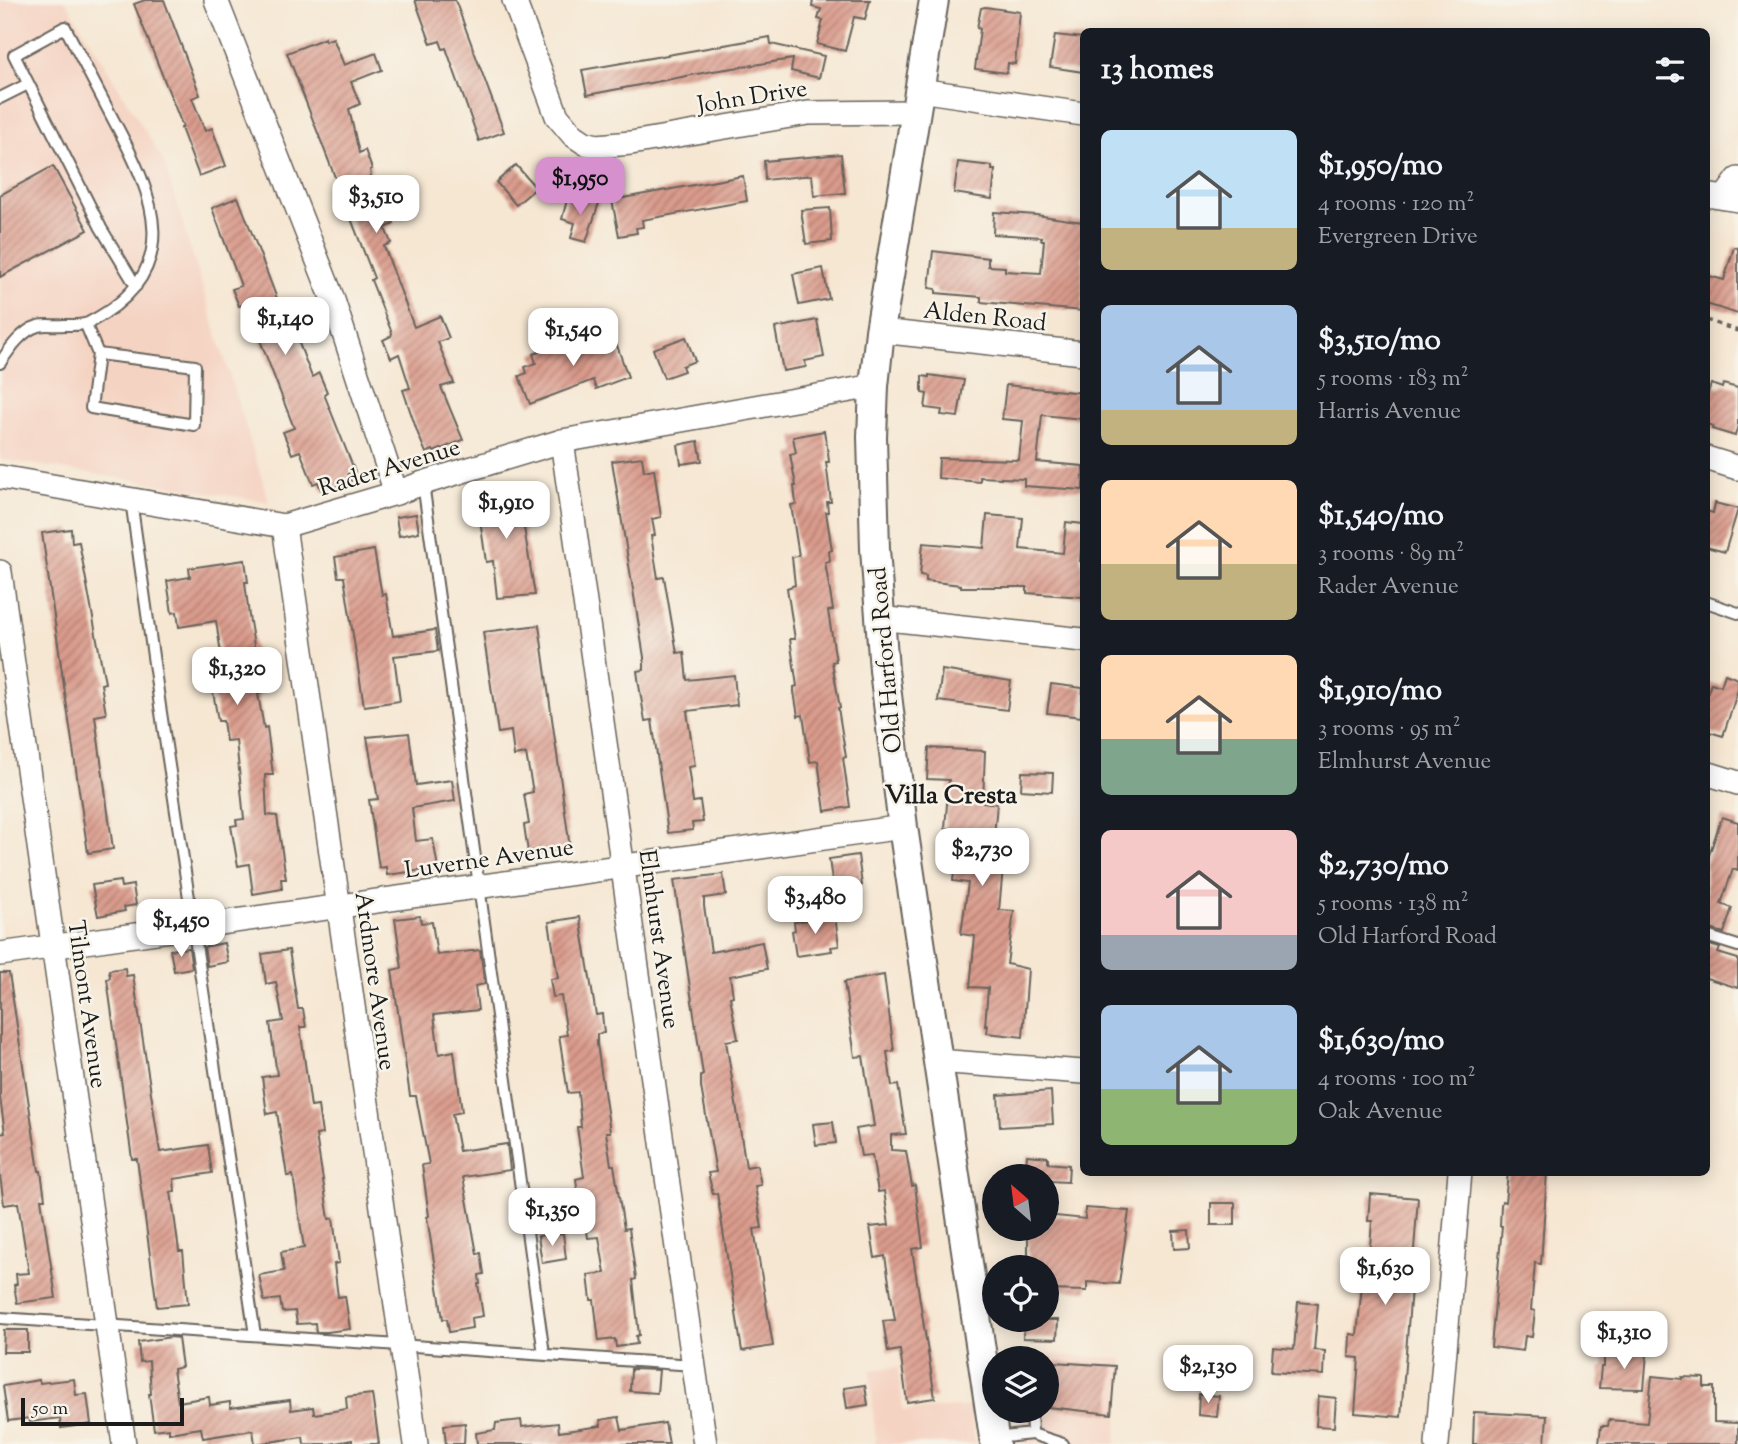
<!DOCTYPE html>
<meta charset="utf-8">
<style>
body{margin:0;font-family:"Sorts Mill Goudy",serif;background:#20242c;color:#f1f3f6;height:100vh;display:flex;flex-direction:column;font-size:26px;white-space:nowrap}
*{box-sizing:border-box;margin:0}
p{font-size:23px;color:#9ea1a6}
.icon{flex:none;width:38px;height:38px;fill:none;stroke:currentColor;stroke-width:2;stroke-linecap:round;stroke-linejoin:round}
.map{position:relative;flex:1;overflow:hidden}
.sheet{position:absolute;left:1080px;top:28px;width:630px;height:1148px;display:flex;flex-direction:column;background:#171b24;border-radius:10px;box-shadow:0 4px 18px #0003}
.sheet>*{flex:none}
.needle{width:46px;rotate:332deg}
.controls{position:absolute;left:982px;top:1164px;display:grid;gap:14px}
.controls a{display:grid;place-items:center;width:77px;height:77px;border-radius:50%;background:#171b24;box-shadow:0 4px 18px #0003;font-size:35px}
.scale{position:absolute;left:21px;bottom:18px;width:163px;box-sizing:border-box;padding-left:7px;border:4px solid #1c1c1c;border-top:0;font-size:19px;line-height:24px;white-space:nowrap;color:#1c1c1c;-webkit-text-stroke:5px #f7f3e8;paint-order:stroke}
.price{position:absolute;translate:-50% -60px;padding:0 16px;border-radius:14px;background:#fff;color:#222;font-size:23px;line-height:46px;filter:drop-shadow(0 2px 4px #0008)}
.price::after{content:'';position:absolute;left:50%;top:42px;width:21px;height:16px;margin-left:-10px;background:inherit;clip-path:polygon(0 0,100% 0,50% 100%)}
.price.selected{background:#d690ce;color:#111}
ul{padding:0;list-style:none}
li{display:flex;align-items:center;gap:21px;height:175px;padding:0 21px}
li span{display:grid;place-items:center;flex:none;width:196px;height:140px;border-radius:10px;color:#555}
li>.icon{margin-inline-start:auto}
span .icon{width:84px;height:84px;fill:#fffc;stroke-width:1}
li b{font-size:30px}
h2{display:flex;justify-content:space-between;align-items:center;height:84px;padding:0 21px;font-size:30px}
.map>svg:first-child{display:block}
.built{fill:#f5d3c2}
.building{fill:url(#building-hatch)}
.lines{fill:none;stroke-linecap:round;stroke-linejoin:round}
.service-casing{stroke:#68635c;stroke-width:14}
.minor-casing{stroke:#68635c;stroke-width:26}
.tertiary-casing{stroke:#68635c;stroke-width:32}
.path{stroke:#68635c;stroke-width:3.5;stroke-dasharray:5 5;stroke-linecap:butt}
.service{stroke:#fff;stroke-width:10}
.minor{stroke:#fff;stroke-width:23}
.tertiary{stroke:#fff;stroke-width:28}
.labels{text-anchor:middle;stroke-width:5;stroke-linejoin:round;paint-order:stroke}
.street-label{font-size:24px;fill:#1c1c1c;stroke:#f7f3e8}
.neighbourhood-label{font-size:26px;font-weight:bold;fill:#1c1c1c;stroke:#f7f3e8}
</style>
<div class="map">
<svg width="1738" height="1444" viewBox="0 0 1738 1444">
<defs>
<pattern id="building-hatch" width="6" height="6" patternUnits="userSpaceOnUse" patternTransform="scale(1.75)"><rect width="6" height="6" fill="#da9b8c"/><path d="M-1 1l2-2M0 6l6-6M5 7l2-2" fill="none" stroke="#b07e72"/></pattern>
</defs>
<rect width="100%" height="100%" fill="#f7f3e8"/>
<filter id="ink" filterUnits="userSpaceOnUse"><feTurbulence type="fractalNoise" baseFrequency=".0143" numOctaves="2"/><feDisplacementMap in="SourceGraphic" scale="14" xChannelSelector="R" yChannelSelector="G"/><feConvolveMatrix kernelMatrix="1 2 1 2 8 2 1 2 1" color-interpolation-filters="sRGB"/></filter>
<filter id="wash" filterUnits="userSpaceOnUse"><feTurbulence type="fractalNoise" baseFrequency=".00686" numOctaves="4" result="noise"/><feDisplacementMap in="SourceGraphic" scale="28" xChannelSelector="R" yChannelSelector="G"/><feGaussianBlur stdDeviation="1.57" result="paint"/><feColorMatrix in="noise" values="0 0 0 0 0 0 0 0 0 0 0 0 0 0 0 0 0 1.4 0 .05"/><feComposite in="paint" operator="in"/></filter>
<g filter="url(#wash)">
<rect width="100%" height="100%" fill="#f6e7d3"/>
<g class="built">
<polygon points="0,0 65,0 163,160 269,502 0,459"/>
<polygon points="1006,1352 1123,1359 1116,1444 1025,1444 1019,1411 1046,1410 1046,1358 1008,1358"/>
<polygon points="898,1367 903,1411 970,1406 975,1444 876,1444 870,1370"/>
</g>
<g id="blocks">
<g class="building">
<polygon points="145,0 164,0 200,95 192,98 205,131 212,128 226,166 199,176 181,128 183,127 134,4"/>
<polygon points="415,0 455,0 504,132 479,141 446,48 443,49 440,41 431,44"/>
<polygon points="813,0 870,0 865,19 854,17 845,51 817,44 823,20 818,19 821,9 812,7"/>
<polygon points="985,7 1020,12 1015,64 1008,63 1007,73 975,69 980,29 977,28 981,8"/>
<polygon points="1055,35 1083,38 1083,72 1050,67"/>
<polygon points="770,37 771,44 824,56 819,78 791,71 793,59 713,71 587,95 582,70"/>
<polygon points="325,38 325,41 333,38 344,65 376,53 382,70 351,82 360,104 349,109 359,153 365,150 372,169 370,170 371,176 366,179 378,210 387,206 394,224 385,228 391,243 384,246 414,327 440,316 449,338 438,342 454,383 441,387 463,440 434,452 433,450 426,453 418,434 403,390 410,388 399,354 391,358 383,340 391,336 392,333 371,280 374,278 287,53"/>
<polygon points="841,154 845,193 814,196 812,175 765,180 764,161"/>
<polygon points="958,162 992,166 992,170 995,170 992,199 954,193"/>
<polygon points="516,165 536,188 516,205 496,182"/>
<polygon points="53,166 88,230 0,277 0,195"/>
<polygon points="743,176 747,201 642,220 643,227 636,228 637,233 619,236 612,200"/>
<polygon points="568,196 599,203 586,242 571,238 575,223 562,219"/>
<polygon points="238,197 286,322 290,320 312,377 319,373 327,392 324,394 355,472 348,474 351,481 322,492 318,482 313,484 300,451 292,454 283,432 294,428 246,304 239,306 232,289 241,286 212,208"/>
<polygon points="830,208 832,241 806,244 801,210"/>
<polygon points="994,212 1036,215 1083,222 1083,311 981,302 981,297 936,293 936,289 929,288 933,251 988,258 988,266 1005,267 1005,271 1041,273 1044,240 1041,240 1042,237 993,234"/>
<polygon points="1734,247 1738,248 1738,314 1706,304 1706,275 1724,280"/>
<polygon points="823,268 829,299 799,305 793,274"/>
<polygon points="817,320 824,357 805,361 806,367 783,371 775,328"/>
<polygon points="613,334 628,377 596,389 593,380 530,404 519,376 527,373 525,367 536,363 533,354 573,340 576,348"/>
<polygon points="686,337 695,361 682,366 684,371 664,378 653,349"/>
<polygon points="929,375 964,380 958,417 941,415 942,410 925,408 927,394 922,393 922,376 929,377"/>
<polygon points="1711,384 1722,388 1723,384 1738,388 1738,425 1735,436 1712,429 1713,426 1706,424 1706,399"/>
<polygon points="1006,385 1083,393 1083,419 1042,415 1037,462 1083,466 1083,490 1024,486 1024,479 980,477 980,482 938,478 939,458 1019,460 1023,421 1002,419"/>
<polygon points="824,431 828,452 829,462 826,462 831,502 827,502 828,512 826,512 832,550 829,551 830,561 825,562 833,610 828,611 836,661 832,662 840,708 838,708 846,757 843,758 850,807 825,811 818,761 810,762 803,715 798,716 794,692 794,687 797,686 790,639 795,639 787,588 795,585 792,557 799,556 791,505 796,504 794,486 796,486 790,454 796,453 793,437"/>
<polygon points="698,441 702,461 681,464 678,445"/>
<polygon points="642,457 644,471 654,469 661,517 652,519 655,535 651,536 658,578 664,577 677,653 684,652 687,680 734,675 737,705 687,711 695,766 688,767 693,802 700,801 703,822 692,823 693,830 668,833 652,720 645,721 639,685 637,671 644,670 644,657 612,461"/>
<polygon points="517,485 535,595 497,598 493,561 486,562 476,491 498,486 498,488"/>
<polygon points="1715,503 1738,509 1725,552 1706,547 1706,511 1713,513"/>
<polygon points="416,514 419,532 399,536 396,517"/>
<polygon points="987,515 1023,518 1020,549 1063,553 1066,522 1083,524 1080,561 1083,561 1083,597 1027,593 1027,587 961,587 961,585 926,581 926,576 920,575 923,543 984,548"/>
<polygon points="71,529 72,543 79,542 105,683 101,684 106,714 95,716 113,849 88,853 42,533"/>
<polygon points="374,550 382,595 386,594 393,636 435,630 438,651 394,656 400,701 364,706 344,577 338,577 335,557"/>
<polygon points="245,560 248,582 245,582 249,616 262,693 258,694 264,728 267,727 273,775 265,775 267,815 277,816 286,879 281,879 282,889 253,894 249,864 238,866 231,826 237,825 236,820 244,819 236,740 226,741 223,721 218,721 208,662 222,660 216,621 179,627 177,612 172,613 167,581 190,577 189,568"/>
<polygon points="539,625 570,848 540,853 539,850 528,852 524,825 529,824 524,794 533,792 526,754 514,756 511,731 498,733 483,632"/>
<polygon points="942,670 1011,681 1007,710 938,701"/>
<polygon points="1725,674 1738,679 1738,690 1723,736 1706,731 1706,699 1711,683 1721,686"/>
<polygon points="1051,684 1083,688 1081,717 1047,713"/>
<polygon points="409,733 416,785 452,780 455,801 412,808 416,841 433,839 438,868 387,875 386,867 379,868 369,800 378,799 367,737"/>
<polygon points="929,748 985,751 983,802 997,804 992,857 1004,858 999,910 1014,911 1007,964 1028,969 1023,1037 987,1033 988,1025 985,1026 988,988 970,987 975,936 961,934 968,883 953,881 959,829 945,828 949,780 927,779"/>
<polygon points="1022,772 1053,773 1052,792 1021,790"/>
<polygon points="1722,817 1738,822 1738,871 1733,869 1721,904 1732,908 1724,933 1706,928 1706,864"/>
<polygon points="858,855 862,885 833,888 829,859"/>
<polygon points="723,874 726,895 704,898 704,906 711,952 762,942 767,969 730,976 733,996 730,997 738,1039 726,1041 746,1167 757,1165 761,1185 755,1186 762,1228 754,1229 773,1346 742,1351 717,1193 713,1194 708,1173 716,1172 701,1087 701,1076 703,1075 674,880"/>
<polygon points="120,881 121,887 133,885 136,905 124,907 125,911 98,916 92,885"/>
<polygon points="420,916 421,923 432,922 437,955 480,950 485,984 475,986 478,1010 434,1015 439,1054 454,1051 462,1112 452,1114 459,1151 507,1144 510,1170 463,1177 477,1254 481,1253 484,1274 479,1275 480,1284 478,1284 483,1316 471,1318 472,1328 449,1332 447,1319 443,1319 427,1217 429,1216 422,1165 429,1164 416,1096 410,1096 392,970 402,968 395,919"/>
<polygon points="835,916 839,946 831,947 832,951 796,956 792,931 795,930 794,922"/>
<polygon points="580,917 596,1015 602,1014 604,1033 597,1034 597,1044 610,1132 606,1132 611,1165 614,1165 624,1229 629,1228 636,1279 633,1280 639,1335 636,1336 637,1344 616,1347 615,1339 599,1341 594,1300 591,1300 588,1275 605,1273 599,1237 588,1238 582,1197 578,1197 576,1179 584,1177 577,1127 581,1127 578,1092 568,1093 559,1036 567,1035 561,996 553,997 550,979 558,978 549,922"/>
<polygon points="224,943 228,962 207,966 204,947"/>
<polygon points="1706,944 1720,948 1718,953 1738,959 1738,988 1706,978"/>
<polygon points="189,948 192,968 174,971 170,950"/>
<polygon points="289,950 298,1009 303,1009 306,1027 300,1027 311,1107 318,1106 322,1134 316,1135 329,1219 333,1218 339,1263 334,1264 338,1297 345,1296 350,1329 327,1332 316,1332 315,1323 297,1324 295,1311 282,1312 280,1299 264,1301 259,1275 284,1271 281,1252 304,1248 293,1175 287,1176 277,1112 267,1114 262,1077 277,1075 270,1023 283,1021 276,982 266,984 262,954"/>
<polygon points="125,968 126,976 133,975 160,1152 208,1145 212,1173 174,1179 175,1191 171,1192 179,1251 183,1251 188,1304 157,1307 137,1159 132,1159 107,979 110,978 109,970"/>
<polygon points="0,973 9,973 39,1171 41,1171 45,1199 41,1199 56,1298 17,1303 14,1285 17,1284 16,1274 29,1273 18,1203 4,1205 0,1176 0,1134 5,1133 0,1098"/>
<polygon points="884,975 894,1051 887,1052 892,1086 898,1085 906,1134 891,1135 891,1150 906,1151 912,1186 915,1185 923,1247 912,1249 935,1398 907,1402 900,1350 888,1352 883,1321 895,1320 885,1256 875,1258 870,1227 889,1225 884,1191 878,1192 872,1155 861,1156 856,1129 874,1126 863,1056 855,1057 844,982"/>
<polygon points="1051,1091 1053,1124 1000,1127 998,1095"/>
<polygon points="833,1122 836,1143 816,1145 813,1124"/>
<polygon points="1027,1155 1048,1157 1048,1163 1069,1165 1068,1182 1046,1181 1046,1176 1025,1176"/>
<polygon points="1508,1172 1547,1172 1541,1264 1535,1263 1531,1310 1535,1311 1532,1337 1525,1336 1523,1351 1491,1347 1502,1226 1500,1226 1501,1205 1502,1201 1505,1202"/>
<polygon points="1370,1194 1418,1198 1401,1417 1355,1413 1359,1358 1349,1357 1350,1334 1357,1335 1362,1285 1367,1285 1372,1221 1368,1221"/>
<rect x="1211" y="1203" width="24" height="22"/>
<polygon points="1085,1208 1129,1211 1119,1284 1087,1282 1087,1291 1046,1290 1046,1267 1028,1267 1028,1228 1046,1228 1046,1215 1085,1219"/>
<polygon points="1189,1230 1190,1248 1174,1249 1173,1231"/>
<polygon points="563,1233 566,1259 542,1263 538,1236"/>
<polygon points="1298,1302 1318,1304 1314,1350 1325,1351 1324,1375 1271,1372 1273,1347 1294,1349"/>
<polygon points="1024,1320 1058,1320 1057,1339 1023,1338"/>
<polygon points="4,1330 28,1330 28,1352 3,1352"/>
<polygon points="171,1337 178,1338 182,1367 173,1369 178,1402 209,1397 210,1405 230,1402 230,1408 290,1400 291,1410 313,1407 314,1414 347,1409 346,1397 372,1394 379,1444 352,1444 352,1440 330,1444 304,1444 303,1437 255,1444 253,1430 203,1438 201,1428 169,1433 169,1428 154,1430 149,1394 151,1394 149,1361 140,1362 138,1342"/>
<polygon points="1614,1352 1647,1353 1644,1389 1599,1388 1601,1367 1604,1367 1604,1355 1613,1356"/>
<polygon points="1053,1362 1115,1366 1111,1414 1048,1407"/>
<polygon points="631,1369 659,1370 657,1393 630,1391"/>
<polygon points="1652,1376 1682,1379 1682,1377 1704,1378 1704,1387 1714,1387 1714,1422 1738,1423 1738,1444 1599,1444 1601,1426 1608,1426 1609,1420 1647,1423"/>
<polygon points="74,1379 76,1395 87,1394 91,1424 61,1428 60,1418 30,1422 29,1418 8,1421 3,1386 39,1380 40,1383"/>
<polygon points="865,1385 868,1405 847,1408 844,1388"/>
<polygon points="1199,1394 1219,1396 1217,1417 1198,1415"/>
<polygon points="1318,1396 1336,1398 1334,1427 1316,1426"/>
<polygon points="1474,1412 1547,1416 1545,1444 1473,1444"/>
<polygon points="619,1417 622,1430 665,1423 669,1444 477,1444 476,1433 495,1430 496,1423 521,1420 522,1427 558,1423 559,1432 601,1426 600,1420"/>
<polygon points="465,1423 464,1444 446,1444 444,1425"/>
</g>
</g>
</g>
<g filter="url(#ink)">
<use href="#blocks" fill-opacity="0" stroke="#68635c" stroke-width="2"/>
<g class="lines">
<g class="service-casing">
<g id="service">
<polyline points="0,98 28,84"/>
<polyline points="86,325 98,354"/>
<polygon points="98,354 195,366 194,425 91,408"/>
<path d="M0,363C9,350 21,331 38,326C45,324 56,326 64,325C73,325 83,326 90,322C186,271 155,197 114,121C98,90 81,58 65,27L14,55L101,228L136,286"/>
<polyline points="423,483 544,1354"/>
<polyline points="131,500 160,706 255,1335"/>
<polyline points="1706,602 1738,613"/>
<polyline points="1706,936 1738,946"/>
<polyline points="0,1318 694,1365"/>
<polyline points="1032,1434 1063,1444"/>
<polyline points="995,1438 1032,1434 1031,1410"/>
</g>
</g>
<g class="minor-casing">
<g id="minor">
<polyline points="216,0 332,297 396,493"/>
<polyline points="514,0 557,116 573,135 585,143 597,146 631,143 808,113 916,112"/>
<polyline points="919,90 1083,114"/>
<polyline points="1706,195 1738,200"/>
<polyline points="1725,197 1738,179"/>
<polyline points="880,331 1083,353"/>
<polyline points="562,441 705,1444"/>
<polyline points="1706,458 1738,468"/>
<polyline points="0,477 284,526 396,493 423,483 562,441 874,386"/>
<polyline points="284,526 416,1444"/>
<polyline points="0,572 124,1444"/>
<polyline points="879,618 1083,640"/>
<polyline points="1706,773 1738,783"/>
<polyline points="0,954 903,827"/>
<polyline points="937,1061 1083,1072"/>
<polyline points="1437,1444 1460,1172"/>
</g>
</g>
<g class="tertiary-casing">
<polyline id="tertiary" points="934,0 880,331 874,386 872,437 875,549 884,670 903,827 995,1444"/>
</g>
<polyline class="path" points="1706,320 1738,331"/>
<use href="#service" class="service"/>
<use href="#minor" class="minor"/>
<use href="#tertiary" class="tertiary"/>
</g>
</g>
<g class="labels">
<g class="street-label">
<text transform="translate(752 96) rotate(-9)" y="8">John Drive</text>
<text transform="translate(985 316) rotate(6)" y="8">Alden Road</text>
<text transform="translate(389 467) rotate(-17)" y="8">Rader Avenue</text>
<text transform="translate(885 660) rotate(-95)" y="8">Old Harford Road</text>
<text transform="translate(489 858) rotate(-8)" y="8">Luverne Avenue</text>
<text transform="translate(660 939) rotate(82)" y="8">Elmhurst Avenue</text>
<text transform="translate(376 981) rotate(82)" y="8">Ardmore Avenue</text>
<text transform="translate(88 1004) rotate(82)" y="8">Tilmont Avenue</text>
</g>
<g class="neighbourhood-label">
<text x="951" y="803">Villa Cresta</text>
</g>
</g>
</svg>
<div class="controls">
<a><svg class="needle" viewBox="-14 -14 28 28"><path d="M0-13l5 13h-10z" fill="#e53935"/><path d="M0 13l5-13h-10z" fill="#9ea1a6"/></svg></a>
<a><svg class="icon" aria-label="locate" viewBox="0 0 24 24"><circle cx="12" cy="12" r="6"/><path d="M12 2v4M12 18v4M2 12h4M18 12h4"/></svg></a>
<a><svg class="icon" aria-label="layers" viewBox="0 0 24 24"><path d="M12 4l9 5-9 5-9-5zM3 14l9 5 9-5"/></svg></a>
</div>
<div class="scale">50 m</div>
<b class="price selected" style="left:580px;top:217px">$1,950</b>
<b class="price" style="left:376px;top:235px">$3,510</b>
<b class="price" style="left:285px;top:357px">$1,140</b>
<b class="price" style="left:573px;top:368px">$1,540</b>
<b class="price" style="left:506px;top:541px">$1,910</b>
<b class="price" style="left:237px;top:707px">$1,320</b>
<b class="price" style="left:982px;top:888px">$2,730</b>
<b class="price" style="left:815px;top:936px">$3,480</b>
<b class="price" style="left:181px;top:959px">$1,450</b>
<b class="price" style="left:552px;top:1248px">$1,350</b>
<b class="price" style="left:1385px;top:1307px">$1,630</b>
<b class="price" style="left:1624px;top:1371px">$1,310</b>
<b class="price" style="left:1208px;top:1405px">$2,130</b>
<section class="sheet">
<h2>13 homes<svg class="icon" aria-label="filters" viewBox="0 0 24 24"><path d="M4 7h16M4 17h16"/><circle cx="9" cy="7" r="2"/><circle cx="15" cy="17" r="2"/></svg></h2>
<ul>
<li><span style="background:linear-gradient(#bfe0f5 70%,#c2b280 0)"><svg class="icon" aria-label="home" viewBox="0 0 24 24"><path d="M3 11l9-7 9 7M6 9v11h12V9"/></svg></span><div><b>$1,950/mo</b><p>4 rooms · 120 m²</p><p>Evergreen Drive</p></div></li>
<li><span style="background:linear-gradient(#a9c7e8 75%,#c2b280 0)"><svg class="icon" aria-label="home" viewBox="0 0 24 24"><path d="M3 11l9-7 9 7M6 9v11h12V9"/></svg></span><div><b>$3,510/mo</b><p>5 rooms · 183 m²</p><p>Harris Avenue</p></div></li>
<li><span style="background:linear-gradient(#ffd9b3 60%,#c2b280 0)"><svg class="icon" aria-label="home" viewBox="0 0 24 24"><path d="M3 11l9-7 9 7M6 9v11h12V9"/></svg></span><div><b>$1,540/mo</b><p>3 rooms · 89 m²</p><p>Rader Avenue</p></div></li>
<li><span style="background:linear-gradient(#ffd9b3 60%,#7fa58c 0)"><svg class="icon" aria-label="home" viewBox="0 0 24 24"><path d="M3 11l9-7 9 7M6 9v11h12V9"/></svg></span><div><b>$1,910/mo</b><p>3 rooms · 95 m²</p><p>Elmhurst Avenue</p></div></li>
<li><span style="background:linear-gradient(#f6c9c9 75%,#9aa5b1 0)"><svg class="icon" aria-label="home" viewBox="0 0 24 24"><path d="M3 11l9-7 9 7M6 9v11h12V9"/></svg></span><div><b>$2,730/mo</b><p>5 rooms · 138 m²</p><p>Old Harford Road</p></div></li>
<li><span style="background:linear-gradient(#a9c7e8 60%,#8fb573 0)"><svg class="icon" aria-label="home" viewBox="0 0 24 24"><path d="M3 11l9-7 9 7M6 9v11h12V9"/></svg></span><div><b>$1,630/mo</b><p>4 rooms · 100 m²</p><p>Oak Avenue</p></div></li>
</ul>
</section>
</div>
